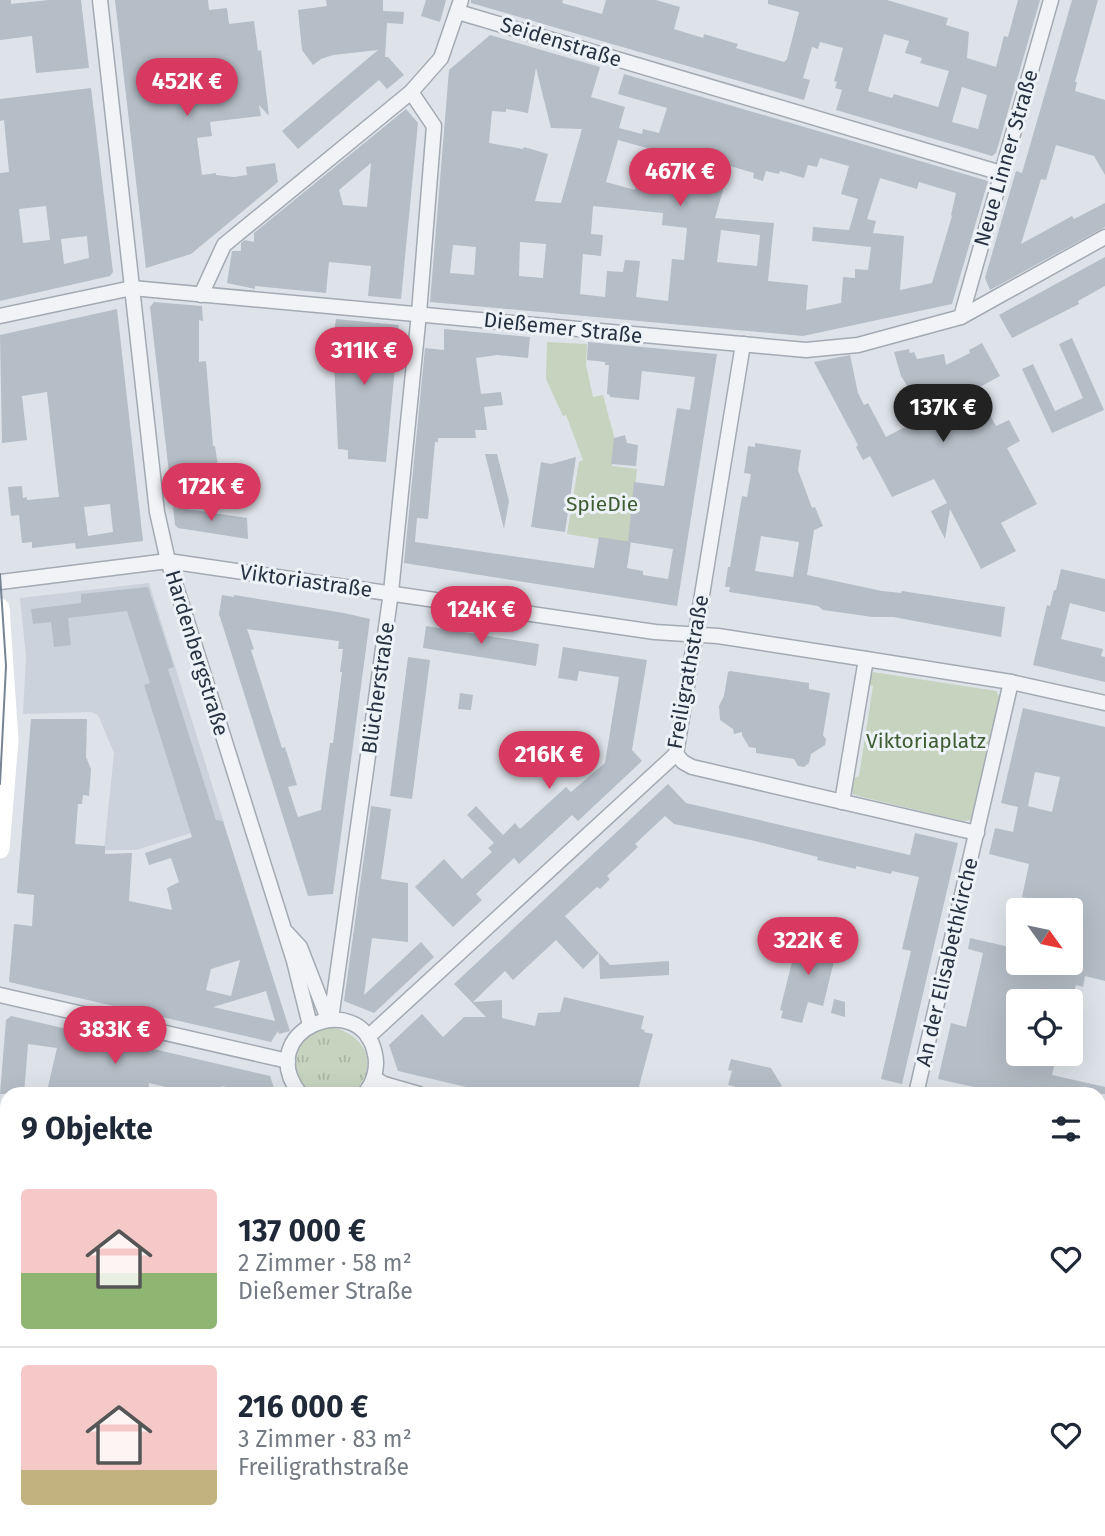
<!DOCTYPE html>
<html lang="de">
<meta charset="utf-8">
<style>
body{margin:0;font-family:"Fira Sans",sans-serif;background:#f2f2f3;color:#1f2937;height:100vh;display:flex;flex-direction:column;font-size:26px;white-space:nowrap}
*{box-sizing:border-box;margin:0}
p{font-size:23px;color:#747a83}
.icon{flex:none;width:38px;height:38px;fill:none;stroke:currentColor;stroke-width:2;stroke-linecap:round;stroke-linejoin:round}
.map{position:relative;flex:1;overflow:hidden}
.panel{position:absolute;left:0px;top:1087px;width:1106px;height:450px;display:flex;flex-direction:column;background:#fff;border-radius:21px 21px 0 0;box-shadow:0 7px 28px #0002}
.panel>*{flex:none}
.needle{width:46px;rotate:123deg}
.buttons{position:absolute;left:1006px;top:898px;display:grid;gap:14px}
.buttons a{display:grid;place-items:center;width:77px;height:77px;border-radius:7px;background:#fff;box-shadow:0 7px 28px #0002;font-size:35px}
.price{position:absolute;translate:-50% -60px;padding:0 16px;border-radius:24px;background:#d83960;color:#fff;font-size:23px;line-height:46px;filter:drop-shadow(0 2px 4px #0008)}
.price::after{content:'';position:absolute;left:50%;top:42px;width:21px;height:16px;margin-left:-10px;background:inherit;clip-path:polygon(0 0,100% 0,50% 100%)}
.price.current{background:#222;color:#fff}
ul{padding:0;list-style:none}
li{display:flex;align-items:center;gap:21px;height:175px;padding:0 21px}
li+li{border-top:2px solid #e0e1e3}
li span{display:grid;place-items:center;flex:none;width:196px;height:140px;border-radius:7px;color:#555}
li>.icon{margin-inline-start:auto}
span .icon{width:84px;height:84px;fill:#fffc;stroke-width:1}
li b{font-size:30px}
h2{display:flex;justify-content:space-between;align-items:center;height:84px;padding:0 21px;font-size:30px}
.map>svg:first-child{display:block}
.built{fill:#ccd2db}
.grass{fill:url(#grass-tufts)}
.green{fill:#c6d3be}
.building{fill:#b5bdc6;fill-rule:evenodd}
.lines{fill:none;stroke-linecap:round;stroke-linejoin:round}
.street-casing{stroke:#a3aab3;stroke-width:17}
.street{stroke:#f1f3f7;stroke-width:14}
.secondary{stroke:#fff;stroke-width:19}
.tram{stroke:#768493;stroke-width:2}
.labels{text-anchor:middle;stroke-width:6;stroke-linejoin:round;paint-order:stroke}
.street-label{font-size:21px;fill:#263241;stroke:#edf2f6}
.park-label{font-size:21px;fill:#3e5d32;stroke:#edf2f6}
</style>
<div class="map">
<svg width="1105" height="1536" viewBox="0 0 1105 1536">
<defs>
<pattern id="grass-tufts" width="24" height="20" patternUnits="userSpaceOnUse" patternTransform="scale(1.75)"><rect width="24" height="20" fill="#c6d3be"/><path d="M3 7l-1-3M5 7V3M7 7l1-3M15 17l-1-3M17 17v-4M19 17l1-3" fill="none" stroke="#aab6a4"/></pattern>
</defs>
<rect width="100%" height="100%" fill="#dee3e9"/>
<g class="built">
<polygon points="149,583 224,823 136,850 104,850 114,753 98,715 91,712 23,714 26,656 20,598"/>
<polygon points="0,1218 7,1219 7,1530 216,1530 216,1536 0,1536"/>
</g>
<g class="grass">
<path d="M329,1027C356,1030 379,1056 362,1082C359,1087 356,1092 350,1094C339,1097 323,1094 311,1094C282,1069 294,1036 329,1027Z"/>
<polygon points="442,1530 519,1530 521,1536 444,1536"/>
</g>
<g class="green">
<polygon points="547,342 587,344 586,365 593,397 603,395 615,440 612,466 637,469 629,544 567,534 579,462 583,460 566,415 563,416 546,379"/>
<polygon points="873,672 996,691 1001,700 1000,707 997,707 971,820 963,821 854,795 851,791 852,779 859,776 873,686 868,684"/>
</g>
<g class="building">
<polygon points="0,0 11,0 11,4 49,0 81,0 89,68 36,73 32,36 0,40"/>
<polygon points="115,0 208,0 209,10 227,8 229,24 254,21 258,51 261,50 269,116 259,105 261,116 210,122 212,136 197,138 202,175 216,173 216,175 234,177 247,175 246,167 275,163 278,182 191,254 146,268"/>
<polygon points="326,0 383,0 383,11 404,12 403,24 387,23 385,57 388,57 404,75 387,89 379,80 298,149 282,131 378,50 333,55 321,59 313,65 302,50 298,10 327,6"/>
<polygon points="426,0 446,0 440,22 421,16"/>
<path d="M471,0H563L562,3L602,14L606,0H656L680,7L674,29L703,38L704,34L738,44L736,48L784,62L787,59L799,12L768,4V0H887L948,18L946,25L969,32L967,58L996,67L1004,36L1008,37L1018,0H1040L996,153L992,156L836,110L842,90L835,88L837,82L834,81L843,48L820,42L818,49L812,47L803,78L810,80L804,100L471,3ZM884,34L909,41L905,53L922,58L920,63L949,71L938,107L894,94L892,98L868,91ZM962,87L987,95L978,129L952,122Z"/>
<polygon points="1072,0 1098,0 1075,82 1077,82 1075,91 1105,100 1105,175 1094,156 1056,145 1046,180 1041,179 1021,244 1072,216 1074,219 1105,203 1105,227 990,290 985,278 996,240 1016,171 1022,173"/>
<path d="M490,35L600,67L591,97L625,107L619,128L642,134L643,129L659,133L667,108L618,94L624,74L988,181L952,304L803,336L430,302L449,70ZM536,68L551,128L582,129L561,203L535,201L548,154L524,147L523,149L489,143L492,111L506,112V109L528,113ZM618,140L647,148L635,190L606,182ZM820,158L849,166L841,194L858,199L849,230L813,227L812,241L871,247L868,270L855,269V278L843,277L841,303L806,310L808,285L768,281L774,223L715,218L730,166L754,173L753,178L763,181L766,171L779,174L780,171L804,178L808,165L817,167ZM880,178L917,189L919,182L956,193L951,215L952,216L932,283L900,290L904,236L873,233L876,221L867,219ZM593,206L663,213L662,225L687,228L684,260L672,259L668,301L636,297L640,261L625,260L623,272L607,271L605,297L580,294L583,254L601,256L603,235L591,234ZM721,230L760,235L757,266L717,262ZM520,242L546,244L543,278L519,276ZM453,245L476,247L474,275L450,273Z"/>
<path d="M91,88L113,272L110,276L0,301V173L9,172L4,120L0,121V99ZM46,206L50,240L23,243L19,209ZM87,236L89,258L64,264L61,239Z"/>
<path d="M406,109L418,123L401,299L368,296L371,266L329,262L326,293L255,286V289L227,283L232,251H241V243L245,240L254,242V233ZM371,163L367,207L343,205L339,190Z"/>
<polygon points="1105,257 1105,286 1078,301 1079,304 1012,338 999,315"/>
<polygon points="154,302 202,306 203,321 199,320 199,362 206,361 213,446 215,446 220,480 245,477 246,491 172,499 150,307"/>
<path d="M117,309L143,541L76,549L75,543L32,548V542L22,543L19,515L11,516L8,487L22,486L23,498L27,497V500L59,497L47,392L22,396L27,440L2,443L0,335ZM110,504L113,532L88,536L84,507Z"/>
<polygon points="336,319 399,325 386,462 348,459 348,450 338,449 333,340"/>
<polygon points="444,329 530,337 528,358 497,355 476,358 481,394 501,392 503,405 484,407 487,430 475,430 476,438 438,438 438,442 435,442 428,519 417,518 415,542 594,568 599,537 631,542 627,568 643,571 643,575 668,579 673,549 628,542 634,482 664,486 677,408 690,410 695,377 642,371 639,400 610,397 610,395 607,394 609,365 605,365 605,362 587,360 588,342 717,354 677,606 404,563 425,348 444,350"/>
<polygon points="1072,338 1104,410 1052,433 1022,369 1033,364 1055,411 1083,398 1059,344"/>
<polygon points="982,343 1000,376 976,389 996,426 1009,420 1020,441 1007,448 1037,504 1001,523 1016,551 981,569 950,509 945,539 931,511 947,503 934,479 892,497 870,456 863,460 856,447 858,445 814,362 850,355 858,393 864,405 868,403 886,437 907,426 894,402 911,392 901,376 894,352 909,349 910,353 914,352 917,359 944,354 946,365 970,353 969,350"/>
<polygon points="625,435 627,443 638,445 636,466 611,464 614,438"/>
<path d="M755,443L801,450L798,470L812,508L815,507L823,526L814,530L807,575L882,591L901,593L902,591L1005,607L1001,637L893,617H873L823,610L818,606L729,592L730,587H725L728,567H730L742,496L747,497L751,474L744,473L748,446L755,447ZM761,536L799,542L793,577L755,571Z"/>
<polygon points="485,454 497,454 509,501 504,529"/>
<polygon points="576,457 565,532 531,527 541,462 551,464"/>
<polygon points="173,507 247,518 248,539 178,528 175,525"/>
<polygon points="1061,569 1105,579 1105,612 1070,603 1061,639 1103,649 1101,656 1105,657 1105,682 1033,665 1047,605 1050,606 1054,590 1056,590"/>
<path d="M148,587L174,667L168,669L208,795L216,820L223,821L290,1031L279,1034L278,1031L271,1042L9,982L14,924L32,926L34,895L17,893L31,719H87L86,757L91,769L89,796L83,795L82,804H78L75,844L105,846V854L132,853L129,901L172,910L167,888L179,882L171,858L149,865L145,853L192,837L144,685L150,683L127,611L68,618L71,645L54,647L51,622L33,624L31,609L81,603V594ZM240,960L231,996L206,990L211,969ZM266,991L275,1021L213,1007L230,1002Z"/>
<path d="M222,595L234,597V595L344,613L370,619L333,894L308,896L219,614ZM247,629L339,641L338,649H343L340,672H342L333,743H330L321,810L298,817L288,787L297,785L285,747L282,748L251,650L254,649Z"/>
<polygon points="426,626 539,644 536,666 423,648"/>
<polygon points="563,647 647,660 632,750 642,761 578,821 572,815 519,864 514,858 476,894 482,900 453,927 415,887 444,859 462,879 492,852 488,848 494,843 467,815 476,806 503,835 515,823 520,829 566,787 571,792 605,763 619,677 579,671 577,681 558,678"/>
<polygon points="408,657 430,660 412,799 390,796"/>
<polygon points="730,671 809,683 809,689 830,693 823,735 826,739 825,745 811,754 809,763 804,767 798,766 794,759 756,753 756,748 749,747 742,735 742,732 734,734 733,729 720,720 719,706 724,696 728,672"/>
<polygon points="460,693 473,695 471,710 458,709"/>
<path d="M1023,708L1105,727V981L1085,976L1083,987L1076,985L1072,1001H1018V1054H1057L1052,1075L1105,1087V1094H1006L938,1079L951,1023L966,1027L983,953L968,949L970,938L1018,949V962H1071V910H1040L1042,901L1022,897L1029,864L989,854L995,828L1013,832L1018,807L1001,803ZM1035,772L1060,777L1052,812L1028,806Z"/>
<polygon points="668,784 686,803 910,855 915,833 958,843 902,1084 881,1079 911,951 902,949 919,877 892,871 891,874 856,866 856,869 817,860 818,857 751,840 674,824 665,816 635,844 638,847 607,876 610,879 600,889 597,887 565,916 610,965 669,961 669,975 600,979 599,953 583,969 556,940 513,980 505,971 473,1002 502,1000 502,1018 535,1026 538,1013 560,1012 564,997 644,1016 641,1029 645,1030 644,1032 653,1034 637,1094 496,1094 398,1071 389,1045 422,1014 443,1037 464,1017 486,1017 454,984"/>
<polygon points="371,806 391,809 381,879 408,883 408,942 372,938 364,995 421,942 434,957 374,1013 344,1001"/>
<polygon points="798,938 824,944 825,940 841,944 836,961 834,961 823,1006 808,1002 802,1023 781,1018 783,1011 780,1010"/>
<polygon points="834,999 845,1002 845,1017 831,1013"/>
<polygon points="11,1016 270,1076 276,1094 255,1094 222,1086 221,1094 177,1094 178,1090 149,1083 148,1094 58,1094 47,1091 57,1048 28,1044 24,1094 0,1094 6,1020"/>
<polygon points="731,1059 771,1068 782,1086 770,1094 765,1094 728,1085 732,1071 728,1070"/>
</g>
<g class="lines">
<g class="street-casing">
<g id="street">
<polyline points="100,0 157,512 168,561 294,961 310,1025"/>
<polyline points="458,12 1001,173"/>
<polyline points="201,295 224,245 411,92 441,58 461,0"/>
<polyline points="0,316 132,288 806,350 858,345 961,317 1105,237"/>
<polyline points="961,317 1051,0"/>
<polyline points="0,582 168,561 655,632 718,636 866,659 1011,682 1105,703"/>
<polyline points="676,754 683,762 692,767 977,833"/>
<polyline points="842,802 866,659"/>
<polyline points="287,933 300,947 328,1019"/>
<polyline points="0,995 288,1061"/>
<polyline points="331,1019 391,592 419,313 434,126 411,92"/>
<polyline points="368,1037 676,754 743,344"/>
<polyline points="374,1078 384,1084 419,1094"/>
<path d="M300,1094C251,1030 361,986 375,1054C378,1068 374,1083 364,1094"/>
<polyline points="916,1094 1011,682"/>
<polyline points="1099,1252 1105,1254"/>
<polyline points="428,1530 430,1536"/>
<polyline points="534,1530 536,1536"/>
<polyline points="909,1536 953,1530"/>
</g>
</g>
<use href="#street" class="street"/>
<g class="secondary">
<polyline points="0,608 9,740 0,849"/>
<polyline points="1099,1520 1105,1496"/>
</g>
<g class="tram">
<polyline points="0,574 6,666 0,784"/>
<polyline points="1099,1509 1105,1483"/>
<polyline points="1099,1529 1105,1504"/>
</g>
</g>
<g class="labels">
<g class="street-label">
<text transform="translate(561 42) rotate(17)" y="7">Seidenstraße</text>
<text transform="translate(1006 158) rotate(-74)" y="7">Neue Linner Straße</text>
<text transform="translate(563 328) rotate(6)" y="7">Dießemer Straße</text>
<text transform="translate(306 581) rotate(8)" y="7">Viktoriastraße</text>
<text transform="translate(197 653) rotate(73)" y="7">Hardenbergstraße</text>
<text transform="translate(688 672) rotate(-80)" y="7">Freiligrathstraße</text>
<text transform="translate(378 688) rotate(-82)" y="7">Blücherstraße</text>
<text transform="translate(947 962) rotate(-77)" y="7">An der Elisabethkirche</text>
</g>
<g class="park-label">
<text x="602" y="511">SpieDie</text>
<text x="926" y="748">Viktoriaplatz</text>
</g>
</g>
</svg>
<div class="buttons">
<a><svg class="needle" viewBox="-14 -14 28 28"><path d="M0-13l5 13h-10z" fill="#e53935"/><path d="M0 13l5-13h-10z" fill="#747a83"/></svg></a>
<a><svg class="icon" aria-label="locate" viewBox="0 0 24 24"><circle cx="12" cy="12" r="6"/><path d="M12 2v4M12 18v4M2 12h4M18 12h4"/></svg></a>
</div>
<b class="price" style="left:187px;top:118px">452K €</b>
<b class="price" style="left:680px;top:208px">467K €</b>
<b class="price" style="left:364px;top:387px">311K €</b>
<b class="price current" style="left:943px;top:444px">137K €</b>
<b class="price" style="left:211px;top:523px">172K €</b>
<b class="price" style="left:481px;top:646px">124K €</b>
<b class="price" style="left:549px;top:791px">216K €</b>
<b class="price" style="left:808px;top:977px">322K €</b>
<b class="price" style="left:115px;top:1066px">383K €</b>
<section class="panel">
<h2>9 Objekte<svg class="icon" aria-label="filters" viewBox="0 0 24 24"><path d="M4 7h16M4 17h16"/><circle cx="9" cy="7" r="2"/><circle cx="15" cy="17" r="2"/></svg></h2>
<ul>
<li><span style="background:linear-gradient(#f6c9c9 60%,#8fb573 0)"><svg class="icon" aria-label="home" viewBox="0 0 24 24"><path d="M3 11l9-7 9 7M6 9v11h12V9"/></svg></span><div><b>137 000 €</b><p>2 Zimmer · 58 m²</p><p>Dießemer Straße</p></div><svg class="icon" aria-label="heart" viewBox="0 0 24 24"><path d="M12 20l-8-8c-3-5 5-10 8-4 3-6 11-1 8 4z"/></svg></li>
<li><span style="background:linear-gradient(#f6c9c9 75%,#c2b280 0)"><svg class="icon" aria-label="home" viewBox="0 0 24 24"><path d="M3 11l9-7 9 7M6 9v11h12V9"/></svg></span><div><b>216 000 €</b><p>3 Zimmer · 83 m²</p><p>Freiligrathstraße</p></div><svg class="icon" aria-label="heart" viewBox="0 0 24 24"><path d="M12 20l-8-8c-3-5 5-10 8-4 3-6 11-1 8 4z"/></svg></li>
</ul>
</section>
</div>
